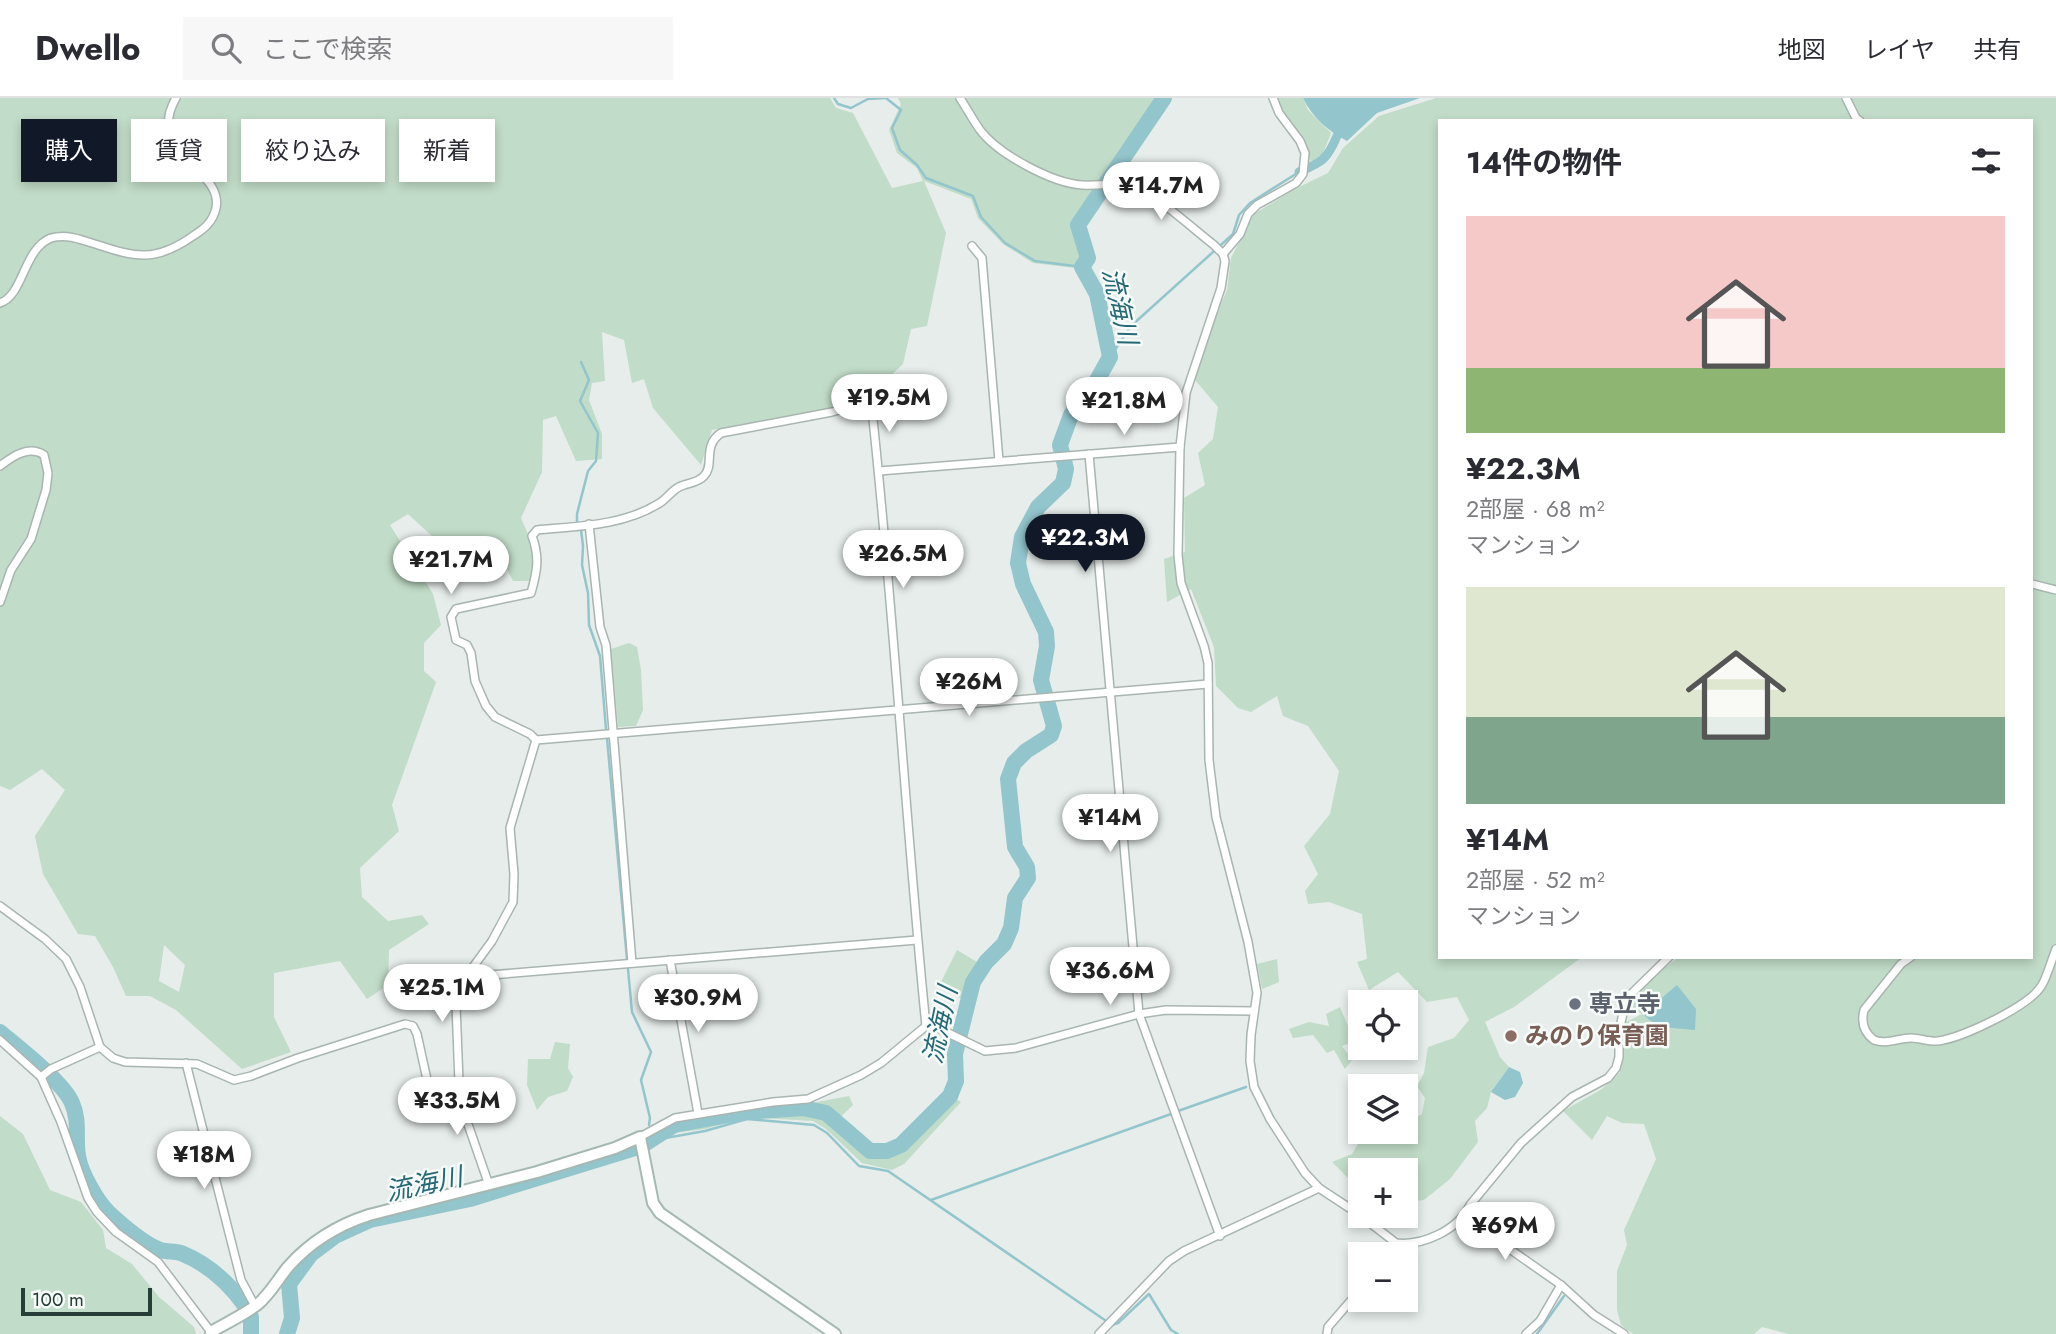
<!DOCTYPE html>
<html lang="ja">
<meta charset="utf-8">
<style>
body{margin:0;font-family:Jost,"Noto Sans JP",sans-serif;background:#f7f7f7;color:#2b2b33;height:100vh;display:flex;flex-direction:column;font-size:26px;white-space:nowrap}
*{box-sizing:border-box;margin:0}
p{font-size:23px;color:#7c7c81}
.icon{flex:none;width:38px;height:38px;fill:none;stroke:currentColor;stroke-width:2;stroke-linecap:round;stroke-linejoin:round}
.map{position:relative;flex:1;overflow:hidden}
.panel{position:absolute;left:1438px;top:21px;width:595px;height:840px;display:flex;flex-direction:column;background:#fff;border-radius:0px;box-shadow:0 4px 10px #0003}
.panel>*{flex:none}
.top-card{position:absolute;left:21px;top:21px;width:665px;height:63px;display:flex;gap:14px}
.fabs{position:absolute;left:1348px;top:892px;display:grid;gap:14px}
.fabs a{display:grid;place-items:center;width:70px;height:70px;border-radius:0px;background:#fff;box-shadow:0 4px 10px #0003;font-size:35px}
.scale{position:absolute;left:21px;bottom:18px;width:131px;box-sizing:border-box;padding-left:7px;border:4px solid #263e37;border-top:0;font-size:19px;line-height:24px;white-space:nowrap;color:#263e37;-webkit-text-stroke:5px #f6faf8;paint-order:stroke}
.price{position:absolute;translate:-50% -60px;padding:0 16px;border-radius:24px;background:#fff;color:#222;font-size:23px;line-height:46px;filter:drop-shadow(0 2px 4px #0008)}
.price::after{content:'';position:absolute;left:50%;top:42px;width:21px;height:16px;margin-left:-10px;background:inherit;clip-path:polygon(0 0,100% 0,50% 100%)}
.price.on{background:#111827;color:#fff}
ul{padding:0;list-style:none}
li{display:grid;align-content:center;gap:14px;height:371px;padding:0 28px}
li span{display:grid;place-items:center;height:217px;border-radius:0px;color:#555}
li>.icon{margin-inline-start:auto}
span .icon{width:126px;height:126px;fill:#fffc;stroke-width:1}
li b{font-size:30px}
h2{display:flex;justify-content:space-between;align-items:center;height:84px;padding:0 28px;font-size:30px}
.chip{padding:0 24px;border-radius:0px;background:#fff;box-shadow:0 4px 10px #0003;font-size:24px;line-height:63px}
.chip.on{background:#111827;color:#fff}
header{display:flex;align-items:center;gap:42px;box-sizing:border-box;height:98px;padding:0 35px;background:#fff;border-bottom:2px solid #e1e1e2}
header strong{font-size:33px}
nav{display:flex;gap:38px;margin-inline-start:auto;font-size:24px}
.search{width:490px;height:63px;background:#f7f7f7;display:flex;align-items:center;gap:18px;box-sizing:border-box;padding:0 24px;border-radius:0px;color:#7c7c81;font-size:26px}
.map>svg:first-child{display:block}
.green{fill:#c1dcc8;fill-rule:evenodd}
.water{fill:#93c5cd}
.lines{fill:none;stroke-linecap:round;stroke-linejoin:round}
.stream{stroke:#93c5cd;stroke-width:2.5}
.canal{stroke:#93c5cd;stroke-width:9}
.river{stroke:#93c5cd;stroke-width:16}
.minor-casing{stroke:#a9b5b1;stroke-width:10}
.secondary-casing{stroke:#a5b8b1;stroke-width:14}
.minor{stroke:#fff;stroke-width:7}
.secondary{stroke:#fff;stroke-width:10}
.worship-dot{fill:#6b7280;stroke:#f6faf8;stroke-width:2.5}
.education-dot{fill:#8d6e63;stroke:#f6faf8;stroke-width:2.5}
.labels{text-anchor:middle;stroke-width:5;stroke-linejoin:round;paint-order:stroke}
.worship-label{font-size:24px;font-weight:bold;fill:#5b616d;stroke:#f6faf8;text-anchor:start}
.education-label{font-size:24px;font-weight:bold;fill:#785e54;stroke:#f6faf8;text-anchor:start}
.water-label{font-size:26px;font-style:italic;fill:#256976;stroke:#f6faf8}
</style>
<header>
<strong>Dwello</strong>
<div class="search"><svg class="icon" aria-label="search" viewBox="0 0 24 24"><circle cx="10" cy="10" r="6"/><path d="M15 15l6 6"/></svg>ここで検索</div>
<nav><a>地図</a><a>レイヤ</a><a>共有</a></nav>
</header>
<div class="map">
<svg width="2056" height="1236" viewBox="0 0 2056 1236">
<rect width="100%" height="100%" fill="#e6edea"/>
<g class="green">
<path d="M0,0H830L836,10L853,15L892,90L923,83L917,70L897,55L889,32L901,6L898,0H1159L1074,125L1085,160L1076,170L1033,165L1003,146L978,120L971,101L924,83L946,135L927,228L911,231L903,266L869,298L829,311L712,332L701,367L653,310L644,281L632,285L624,242L602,234L605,283L592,285L589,302L602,336V361L576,363L556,318L543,322L542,374L521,420L536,455L530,483H513L506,469L478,472L433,439L408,416L390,427L433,496L441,527L424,545V573L436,584L392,707L399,733L360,770L362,799L388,823L422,817L429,826L389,852L388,887L367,901L340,863L274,875V919L291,954L242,971L176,912L150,898H126L113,869L95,838L78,836L43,776L35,738L65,692L42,671L10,692L0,688ZM164,847L185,867L179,894L159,883Z"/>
<polygon points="1276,0 1303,0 1308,12 1331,35 1321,60 1310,63 1305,43 1281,12"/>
<polygon points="1436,0 2056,0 2056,1236 1788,1236 1762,1229 1754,1236 1633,1236 1621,1227 1617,1212 1617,1173 1627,1147 1624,1132 1656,1061 1644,1026 1622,1025 1607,1018 1592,1042 1563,1013 1602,991 1620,974 1624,925 1642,916 1631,909 1633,893 1679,859 2032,859 2032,23 1440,23 1440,859 1582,859 1514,909 1485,924 1500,959 1509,969 1491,994 1487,1010 1475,1023 1478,1044 1450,1081 1424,1102 1405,1104 1405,1073 1360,1073 1358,1090 1332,1064 1352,1056 1365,1034 1376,1045 1391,1034 1405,1034 1405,1025 1422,1016 1425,1000 1417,988 1424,975 1428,949 1454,940 1469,922 1457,899 1427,904 1398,874 1369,892 1357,864 1367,861 1362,816 1329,804 1308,806 1305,793 1318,776 1304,748 1330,716 1339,673 1308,628 1283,618 1277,598 1251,614 1238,610 1216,588 1214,549 1191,491 1167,504 1164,461 1185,454 1184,400 1205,387 1198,355 1213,341 1218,309 1195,282 1210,231 1227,192 1231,160 1254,116 1295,91 1328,75 1343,50 1379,18"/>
<polygon points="629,545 637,549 641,572 643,612 636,628 618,629 611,551"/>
<polygon points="957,852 977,864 964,903 940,886"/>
<polygon points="1277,861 1279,884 1262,891 1257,866"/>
<polygon points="1340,909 1356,947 1360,945 1360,950 1379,950 1379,954 1360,960 1350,945 1342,948 1352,962 1345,971 1334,952 1327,955 1313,937 1293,940 1289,931 1309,924 1329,928 1326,916"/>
<polygon points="555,944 570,946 568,970 573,979 567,993 548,999 537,1012 527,987 528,961 550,961"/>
<polygon points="849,998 853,1007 832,1027 868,1057 889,1057 903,1049 954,1000 961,1004 904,1066 892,1072 862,1065 826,1031 813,1023 747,1019 705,1031 675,1035 676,1030 746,1015 798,1013 817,1004"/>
<polygon points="0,1018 23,1036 50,1092 81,1104 103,1132 106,1150 132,1166 159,1199 194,1229 196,1236 0,1236"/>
</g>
<g class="water">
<path d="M1303,0H1420L1377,15L1347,43C1328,33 1312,19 1303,0Z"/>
<path d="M1677,887L1696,911L1695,932C1676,930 1656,931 1643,916Z"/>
<polygon points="1509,969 1520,974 1523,985 1515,999 1505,1002 1491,994"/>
</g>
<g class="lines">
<g class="stream">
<polyline points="834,0 838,6 851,10 868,1 886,0"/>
<polyline points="886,0 901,12 892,30 900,52 917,67 926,80 973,98 981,119 1005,145 1035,163 1082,169"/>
<polyline points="1110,259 1131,228 1233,136 1239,117 1250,105 1299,74"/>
<polyline points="577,424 577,416 588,373 596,363 598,335 580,303 589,282 581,264"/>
<polyline points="581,432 583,448 582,467 588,495 589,527 600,558 606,631"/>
<polyline points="607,640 627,861"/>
<polyline points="628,871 632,914 651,954 641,982 650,1020 649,1027"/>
<polyline points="1178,1013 1246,989"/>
<polyline points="654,1042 705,1033 747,1021 814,1027 827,1035 859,1068 888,1073 1112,1227 1118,1225 1149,1196 1171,1232 1178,1236"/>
<polyline points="931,1102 1171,1016"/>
<polyline points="1537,1236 1564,1198"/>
</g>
<path class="canal" d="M1299,74C1322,64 1327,62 1337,38"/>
<g class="river">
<path d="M0,934C19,950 63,984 72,1005C80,1023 75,1040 78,1058C81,1075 96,1102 108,1114C122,1127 143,1145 160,1152C167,1154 174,1153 181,1155C208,1166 230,1186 246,1209"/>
<polyline points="646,1045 674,1027 745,1014 803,1010 826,1015 870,1053 887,1053 901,1047 950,998 956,983 955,956 973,884 986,864 1004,846 1011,830 1015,800 1028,780 1027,769 1015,749 1008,681 1014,665 1026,653 1051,637 1054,628 1041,582 1047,548 1046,534 1023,486 1018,465 1022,439 1038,409 1063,385 1066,371 1060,347 1071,317 1095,286 1110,259 1097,196 1082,169 1088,160 1078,127 1164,0"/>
<polyline points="251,1236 251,1219"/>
<polyline points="287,1236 292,1220 289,1186 311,1156 335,1138 370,1122 470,1101 638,1049"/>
</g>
<g class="minor-casing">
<g id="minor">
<path d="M960,0C967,11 973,22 980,32C998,56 1052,85 1082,87C1099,88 1115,84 1131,88C1154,94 1193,131 1214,147L1223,156L1225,163L1221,190L1186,295L1180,349L1178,457L1181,485L1204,548L1208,565L1209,662L1216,719L1248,844L1257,895L1251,937L1250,963L1254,989L1270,1021L1305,1075L1319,1090L1360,1117"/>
<polyline points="1846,0 1856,20 1860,23"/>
<polyline points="972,148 982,160 999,363"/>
<polyline points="1223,156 1240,136 1248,116 1257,107 1296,85 1303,76 1305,55 1300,43 1279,15 1273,0"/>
<path d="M0,205C24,197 23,151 51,140C61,137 73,139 82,142C129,156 149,169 193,138C204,131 213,124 216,110C224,71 144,55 176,0"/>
<polyline points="1089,356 1139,916 1220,1138"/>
<path d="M0,368C13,358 29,347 44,357L48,375L46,392L31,441L11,472L0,504"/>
<polyline points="879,373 1180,349"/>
<polyline points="589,426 600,529 606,547 632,865"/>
<polyline points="2032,486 2056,492"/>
<polyline points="0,808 45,841 66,861 80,889 100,949 113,960 125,964 197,966 234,982 251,978 298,960 405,926 413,928 417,936 428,986 433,989 459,984"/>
<path d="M1911,859L1901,866L1864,912C1861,924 1863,934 1874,942C1887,947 1898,940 1911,940C1920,940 1929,944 1938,943C1962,940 2030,908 2042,887C2048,876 2051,863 2056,851"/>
<polyline points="670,862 698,1015"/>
<polyline points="466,879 917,842"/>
<path d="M926,928C905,720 894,511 871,303L832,314L721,335C702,348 715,367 704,378C698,385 687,385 679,389C671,393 666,402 658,406C622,428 578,428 537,432L532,438C540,459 537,474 531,495L456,511L451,519L456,542L467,547L471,555L475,583L486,608L495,619L530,636L536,642L1208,586"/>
<polyline points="0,942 41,979 61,1024 88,1100 97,1114 116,1134 158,1164 211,1234"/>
<polyline points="186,965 241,1182 255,1208"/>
<polyline points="41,979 51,971 100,949"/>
<polyline points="640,1039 675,1020 773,1004 808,1001 861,977 881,965 926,928 936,929 985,953 1016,950 1139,916 1166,912 1254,913"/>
<polyline points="489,1087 463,1012 459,984 456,907 457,891 492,843 513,804 514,776 510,730 536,642"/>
<path d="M1361,1118L1396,1145C1423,1148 1458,1132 1470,1107L1521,1045L1572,999L1608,980L1616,970L1619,959V934L1625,906L1630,897L1669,859"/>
<polyline points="1464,1119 1561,1187 1594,1217 1624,1236"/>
<polyline points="1389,1157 1396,1145"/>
<polyline points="1099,1236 1169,1163 1184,1153 1319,1090"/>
<polyline points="1327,1236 1328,1229 1360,1192"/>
<polyline points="1526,1236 1540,1223 1561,1187"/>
</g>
</g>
<g class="secondary-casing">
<path id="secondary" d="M212,1236L211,1234C226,1225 244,1217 258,1206C270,1196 278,1181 288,1169C310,1144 338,1127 369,1117L537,1074L615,1050L640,1039L653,1105L660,1115L835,1236"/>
</g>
<use href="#minor" class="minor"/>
<use href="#secondary" class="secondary"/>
</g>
<circle class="worship-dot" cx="1575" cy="906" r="7"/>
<circle class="education-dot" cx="1511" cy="938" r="7"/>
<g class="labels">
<g class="worship-label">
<text x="1589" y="914">専立寺</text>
</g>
<g class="education-label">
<text x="1525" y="946">みのり保育園</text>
</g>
<g class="water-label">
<text transform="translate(1120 208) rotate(77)" y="9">流海川</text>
<text transform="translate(940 927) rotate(-78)" y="9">流海川</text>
<text transform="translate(424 1086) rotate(-12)" y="9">流海川</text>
</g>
</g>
</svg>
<div class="fabs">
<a><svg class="icon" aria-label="locate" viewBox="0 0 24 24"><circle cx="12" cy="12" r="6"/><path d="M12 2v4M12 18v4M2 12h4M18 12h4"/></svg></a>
<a><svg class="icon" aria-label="layers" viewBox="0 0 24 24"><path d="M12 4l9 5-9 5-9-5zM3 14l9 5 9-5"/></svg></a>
<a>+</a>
<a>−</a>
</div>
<div class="scale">100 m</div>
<b class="price" style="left:1161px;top:124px">¥14.7M</b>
<b class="price" style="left:889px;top:336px">¥19.5M</b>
<b class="price" style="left:1124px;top:339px">¥21.8M</b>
<b class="price on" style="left:1085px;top:476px">¥22.3M</b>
<b class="price" style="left:903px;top:492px">¥26.5M</b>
<b class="price" style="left:451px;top:498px">¥21.7M</b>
<b class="price" style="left:969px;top:620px">¥26M</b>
<b class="price" style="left:1110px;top:756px">¥14M</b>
<b class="price" style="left:1110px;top:909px">¥36.6M</b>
<b class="price" style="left:442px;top:926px">¥25.1M</b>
<b class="price" style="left:698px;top:936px">¥30.9M</b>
<b class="price" style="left:457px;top:1039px">¥33.5M</b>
<b class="price" style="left:204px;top:1093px">¥18M</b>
<b class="price" style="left:1505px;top:1164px">¥69M</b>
<div class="top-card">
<a class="chip on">購入</a>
<a class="chip">賃貸</a>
<a class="chip">絞り込み</a>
<a class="chip">新着</a>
</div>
<section class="panel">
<h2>14件の物件<svg class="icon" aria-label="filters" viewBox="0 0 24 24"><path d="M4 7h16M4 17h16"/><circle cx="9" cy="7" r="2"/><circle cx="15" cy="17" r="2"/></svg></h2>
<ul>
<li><span style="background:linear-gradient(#f6c9c9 70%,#8fb573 0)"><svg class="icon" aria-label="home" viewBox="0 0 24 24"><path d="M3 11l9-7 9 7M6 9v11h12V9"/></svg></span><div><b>¥22.3M</b><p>2部屋 · 68 m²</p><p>マンション</p></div></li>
<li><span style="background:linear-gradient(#dfe7d0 60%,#7fa58c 0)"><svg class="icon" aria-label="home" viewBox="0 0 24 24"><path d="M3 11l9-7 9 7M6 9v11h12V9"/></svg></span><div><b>¥14M</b><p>2部屋 · 52 m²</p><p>マンション</p></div></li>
</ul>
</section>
</div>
